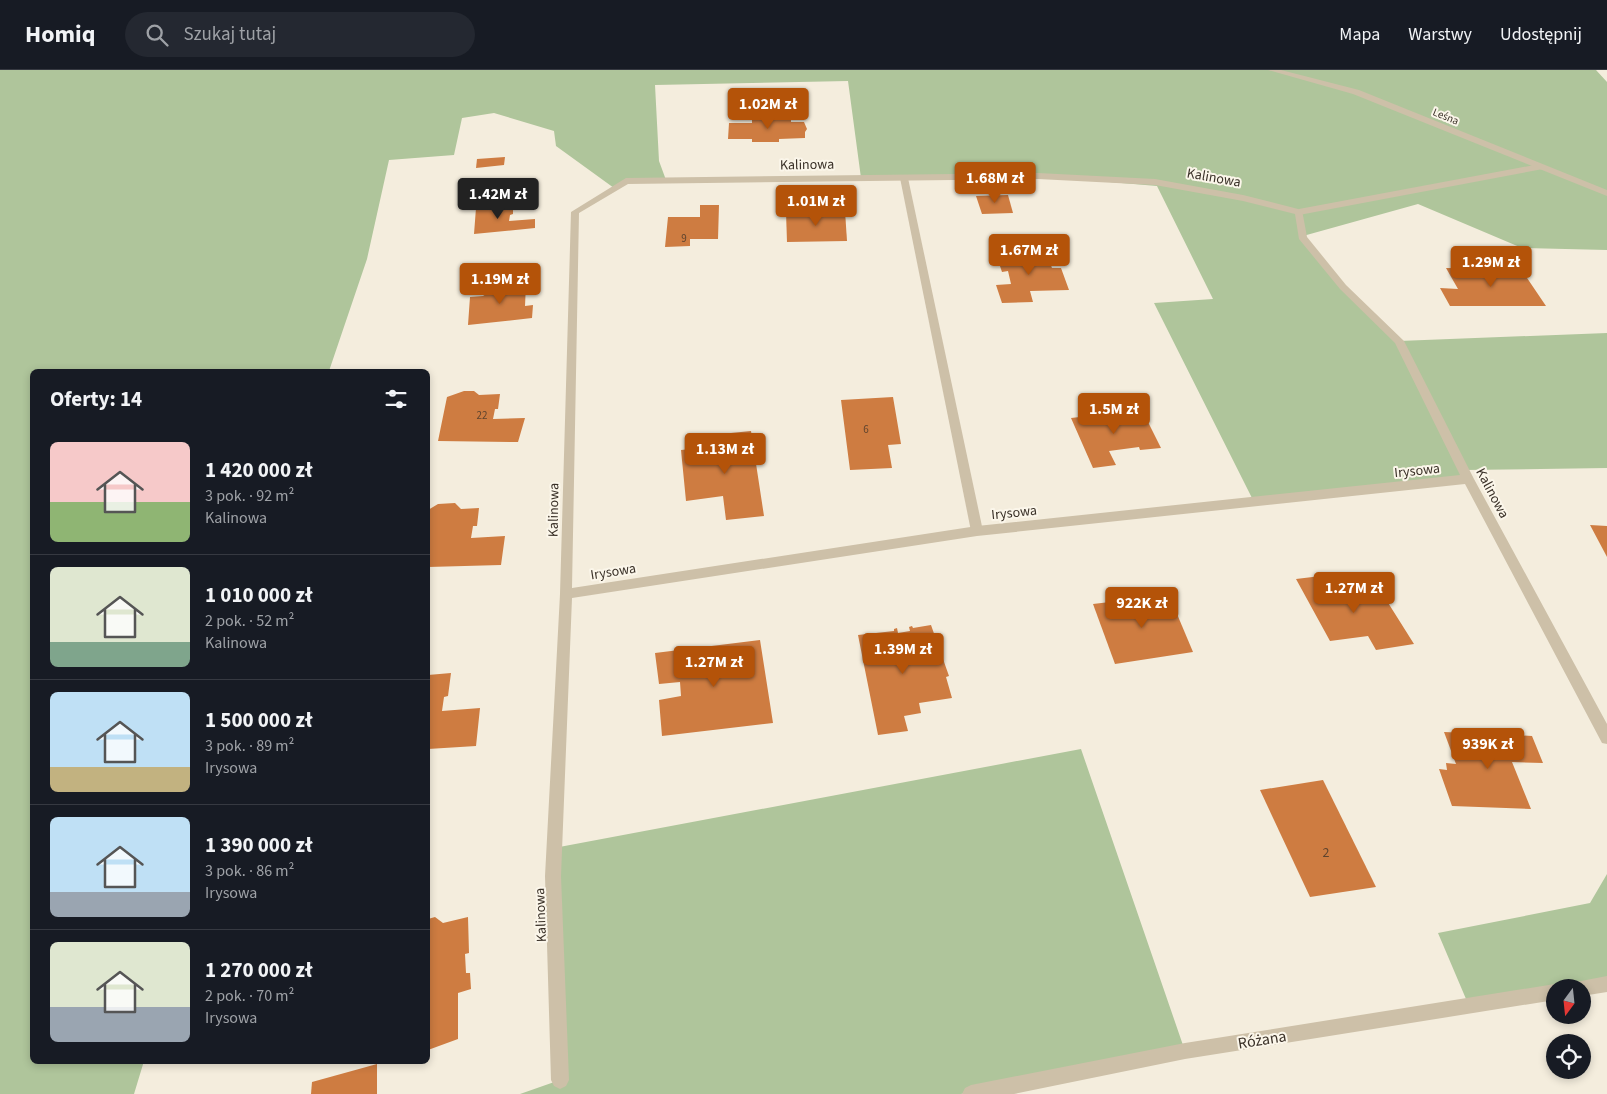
<!DOCTYPE html>
<html lang="pl">
<meta charset="utf-8">
<style>
body{margin:0;font-family:"Source Sans 3",sans-serif;background:#242831;color:#f1f3f6;height:100vh;display:flex;flex-direction:column;font-size:19px;white-space:nowrap}
*{box-sizing:border-box;margin:0}
p{font-size:16px;color:#9ea1a6}
.icon{flex:none;width:28px;height:28px;fill:none;stroke:currentColor;stroke-width:2;stroke-linecap:round;stroke-linejoin:round}
.map{position:relative;flex:1;overflow:hidden}
.sheet{position:absolute;left:30px;top:299px;width:400px;height:695px;display:flex;flex-direction:column;background:#171b24;border-radius:8px;box-shadow:0 2px 8px #0003}
.sheet>*{flex:none}
.needle{width:32px;rotate:195deg}
.buttons{position:absolute;left:1546px;top:909px;display:grid;gap:10px}
.buttons a{display:grid;place-items:center;width:45px;height:45px;border-radius:50%;background:#171b24;box-shadow:0 2px 8px #0003;font-size:25px}
.price{position:absolute;translate:-50% -42px;padding:0 11px;border-radius:5px;background:#b45309;color:#fff;font-size:16px;line-height:32px;filter:drop-shadow(0 1px 2px #0008)}
.price::after{content:'';position:absolute;left:50%;top:30px;width:15px;height:11px;margin-left:-8px;background:inherit;clip-path:polygon(0 0,100% 0,50% 100%)}
.price.current{background:#222;color:#fff}
ul{padding:0;list-style:none}
li{display:flex;align-items:center;gap:15px;height:125px;padding:0 20px}
li+li{border-top:1px solid #363941}
li span{display:grid;place-items:center;flex:none;width:140px;height:100px;border-radius:8px;color:#555}
li>.icon{margin-inline-start:auto}
span .icon{width:60px;height:60px;fill:#fffc;stroke-width:1}
li b{font-size:21px}
h2{display:flex;justify-content:space-between;align-items:center;height:60px;padding:0 20px;font-size:21px}
header{display:flex;align-items:center;gap:30px;box-sizing:border-box;height:70px;padding:0 25px;background:#171b24;border-bottom:1px solid #363941}
header strong{font-size:24px}
nav{display:flex;gap:28px;margin-inline-start:auto;font-size:18px}
.search{width:350px;height:45px;background:#242831;display:flex;align-items:center;gap:12px;box-sizing:border-box;padding:0 18px;border-radius:28px;color:#9ea1a6;font-size:19px}
.map>svg:first-child{display:block}
.green{fill:#afc59b}
.building{fill:#ce7c41}
.lines{fill:none;stroke-linecap:round;stroke-linejoin:round}
.lane{fill:#cdc0a8;fill-rule:evenodd}
.street{fill:#cdc0a8;fill-rule:evenodd}
.labels{text-anchor:middle;stroke-width:4;stroke-linejoin:round;paint-order:stroke}
.far-street-label{font-size:11px;fill:#3a3128;stroke:#fbf6ea}
.number-label{font-size:11px;fill:#5f442e}
.street-label{font-size:14px;fill:#3a3128;stroke:#fbf6ea}
.near-number-label{font-size:14px;fill:#5f442e}
.near-street-label{font-size:16px;fill:#3a3128;stroke:#fbf6ea}
</style>
<header>
<strong>Homiq</strong>
<div class="search"><svg class="icon" aria-label="search" viewBox="0 0 24 24"><circle cx="10" cy="10" r="6"/><path d="M15 15l6 6"/></svg>Szukaj tutaj</div>
<nav><a>Mapa</a><a>Warstwy</a><a>Udostępnij</a></nav>
</header>
<div class="map">
<svg width="1607" height="1024" viewBox="0 0 1607 1024">
<rect width="100%" height="100%" fill="#f4eddd"/>
<g class="green">
<polygon points="0,0 1596,0 1607,12 1607,180 1522,178 1418,134 1303,166 1346,220 1399,271 1607,263 1607,398 1464,400 1468,409 1254,432 1154,233 1213,229 1157,116 1038,106 861,108 848,11 655,15 659,91 666,110 626,111 614,118 556,76 554,61 494,43 462,48 454,85 389,90 367,189 329,301 32,301 32,991 144,991 134,1024 0,1024"/>
<polygon points="1081,679 1185,981 961,1024 520,1024 560,1010 554,778"/>
<polygon points="1607,804 1607,912 1578,917 1555,918 1469,936 1438,863 1590,833"/>
</g>
<g class="building">
<polygon points="769,48 791,48 791,52 804,52 807,59 805,62 805,68 779,69 779,72 752,72 752,69 728,69 729,53 752,53 752,49"/>
<polygon points="505,87 504,95 476,98 477,89"/>
<polygon points="1008,125 1013,143 982,144 976,126"/>
<polygon points="492,133 497,136 513,134 513,144 510,145 509,151 535,149 535,158 474,164 476,138 483,134"/>
<polygon points="700,135 719,135 718,169 690,169 690,176 665,177 668,147 700,147"/>
<polygon points="845,141 847,171 787,172 786,142"/>
<polygon points="1046,182 1052,198 1061,198 1069,220 1030,221 1033,232 1002,233 996,215 1011,214 1008,201 1002,202 996,184"/>
<polygon points="1446,198 1521,199 1546,236 1450,236 1440,218 1458,219"/>
<polygon points="526,214 525,236 533,235 532,248 468,255 470,227 483,226 486,224 486,217"/>
<polygon points="464,321 474,321 479,325 500,324 498,339 495,339 493,349 525,348 518,372 438,371 447,327"/>
<polygon points="893,327 901,374 888,375 892,398 850,400 841,330"/>
<polygon points="1142,340 1161,378 1140,380 1139,377 1109,381 1116,395 1093,398 1071,348"/>
<polygon points="751,361 764,446 726,450 723,426 686,431 681,380 712,377 711,365"/>
<polygon points="455,433 461,439 479,438 477,456 473,456 471,468 505,466 501,495 428,497 428,440 438,434"/>
<polygon points="1590,455 1607,456 1607,487"/>
<polygon points="1329,505 1340,525 1380,520 1414,574 1376,580 1368,566 1330,571 1296,509"/>
<polygon points="1169,525 1193,582 1115,594 1093,534"/>
<polygon points="931,555 949,606 946,607 952,628 919,633 921,643 904,646 908,661 878,665 858,565 894,561 894,559 897,558 898,563 910,561 909,557 912,556 913,558"/>
<polygon points="760,570 773,653 662,666 659,630 681,626 680,612 659,614 655,583"/>
<polygon points="451,603 448,626 444,627 442,641 480,638 476,676 428,679 428,605"/>
<polygon points="1466,660 1473,660 1474,663 1532,666 1543,693 1512,692 1531,739 1452,736 1439,699 1447,700 1446,693 1456,694 1444,662 1468,663"/>
<polygon points="1323,710 1376,817 1310,827 1260,720"/>
<polygon points="435,847 443,853 468,847 469,883 465,884 466,903 470,903 471,919 458,923 458,969 428,980 428,849"/>
<polygon points="377,994 377,1024 311,1024 312,1012"/>
</g>
<g class="lines">
<g class="lane">
<polygon points="1540,94 1544,97 1543,99 1299,145 1295,142 1299,139"/>
<polygon points="904,105 908,108 983,461 981,464 973,464 971,461 900,108"/>
</g>
<g class="street">
<polygon points="1268,0 1281,0 1359,20 1607,120 1607,126 1353,24"/>
<path d="M1038,103L1155,109L1243,125L1302,140L1307,167L1346,215L1404,271L1474,409L1607,654V674L1602,673L1465,414L977,466L572,528L561,806L569,1010L566,1016L560,1019L554,1016L551,1010L545,806L560,524L571,142L626,108ZM1038,109L1155,115L1243,131L1295,144L1299,169L1340,219L1395,273L1460,405L977,456L572,518L579,143L628,114Z"/>
<polygon points="1607,906 1607,922 1582,926 1582,918 1574,918 1576,912"/>
<polygon points="1555,914 1561,918 1555,918 1555,930 1185,989 1014,1024 962,1024 965,1018 971,1015 1185,973"/>
</g>
</g>
<g class="labels">
<g class="far-street-label">
<text transform="translate(1446 46) rotate(22)" y="4">Leśna</text>
</g>
<g class="number-label">
<text x="684" y="172">9</text>
<text x="482" y="349">22</text>
<text x="866" y="363">6</text>
</g>
<g class="street-label">
<text transform="translate(807 94) rotate(-1)" y="5">Kalinowa</text>
<text transform="translate(1214 107) rotate(10)" y="5">Kalinowa</text>
<text transform="translate(1417 400) rotate(-6)" y="5">Irysowa</text>
<text transform="translate(1493 423) rotate(62)" y="5">Kalinowa</text>
<text transform="translate(553 440) rotate(-89)" y="5">Kalinowa</text>
<text transform="translate(1014 442) rotate(-6)" y="5">Irysowa</text>
<text transform="translate(613 501) rotate(-9)" y="5">Irysowa</text>
<text transform="translate(540 845) rotate(-92)" y="5">Kalinowa</text>
</g>
<g class="near-number-label">
<text x="1326" y="787">2</text>
</g>
<g class="near-street-label">
<text transform="translate(1262 969) rotate(-9)" y="6">Różana</text>
</g>
</g>
</svg>
<div class="buttons">
<a><svg class="needle" viewBox="-14 -14 28 28"><path d="M0-13l5 13h-10z" fill="#e53935"/><path d="M0 13l5-13h-10z" fill="#9ea1a6"/></svg></a>
<a><svg class="icon" aria-label="locate" viewBox="0 0 24 24"><circle cx="12" cy="12" r="6"/><path d="M12 2v4M12 18v4M2 12h4M18 12h4"/></svg></a>
</div>
<b class="price" style="left:768px;top:60px">1.02M zł</b>
<b class="price" style="left:995px;top:134px">1.68M zł</b>
<b class="price current" style="left:498px;top:150px">1.42M zł</b>
<b class="price" style="left:816px;top:157px">1.01M zł</b>
<b class="price" style="left:1029px;top:206px">1.67M zł</b>
<b class="price" style="left:1491px;top:218px">1.29M zł</b>
<b class="price" style="left:500px;top:235px">1.19M zł</b>
<b class="price" style="left:1114px;top:365px">1.5M zł</b>
<b class="price" style="left:725px;top:405px">1.13M zł</b>
<b class="price" style="left:1354px;top:544px">1.27M zł</b>
<b class="price" style="left:1142px;top:559px">922K zł</b>
<b class="price" style="left:903px;top:605px">1.39M zł</b>
<b class="price" style="left:714px;top:618px">1.27M zł</b>
<b class="price" style="left:1488px;top:700px">939K zł</b>
<section class="sheet">
<h2>Oferty: 14<svg class="icon" aria-label="filters" viewBox="0 0 24 24"><path d="M4 7h16M4 17h16"/><circle cx="9" cy="7" r="2"/><circle cx="15" cy="17" r="2"/></svg></h2>
<ul>
<li><span style="background:linear-gradient(#f6c9c9 60%,#8fb573 0)"><svg class="icon" aria-label="home" viewBox="0 0 24 24"><path d="M3 11l9-7 9 7M6 9v11h12V9"/></svg></span><div><b>1 420 000 zł</b><p>3 pok. · 92 m²</p><p>Kalinowa</p></div></li>
<li><span style="background:linear-gradient(#dfe7d0 75%,#7fa58c 0)"><svg class="icon" aria-label="home" viewBox="0 0 24 24"><path d="M3 11l9-7 9 7M6 9v11h12V9"/></svg></span><div><b>1 010 000 zł</b><p>2 pok. · 52 m²</p><p>Kalinowa</p></div></li>
<li><span style="background:linear-gradient(#bfe0f5 75%,#c2b280 0)"><svg class="icon" aria-label="home" viewBox="0 0 24 24"><path d="M3 11l9-7 9 7M6 9v11h12V9"/></svg></span><div><b>1 500 000 zł</b><p>3 pok. · 89 m²</p><p>Irysowa</p></div></li>
<li><span style="background:linear-gradient(#bfe0f5 75%,#9aa5b1 0)"><svg class="icon" aria-label="home" viewBox="0 0 24 24"><path d="M3 11l9-7 9 7M6 9v11h12V9"/></svg></span><div><b>1 390 000 zł</b><p>3 pok. · 86 m²</p><p>Irysowa</p></div></li>
<li><span style="background:linear-gradient(#dfe7d0 65%,#9aa5b1 0)"><svg class="icon" aria-label="home" viewBox="0 0 24 24"><path d="M3 11l9-7 9 7M6 9v11h12V9"/></svg></span><div><b>1 270 000 zł</b><p>2 pok. · 70 m²</p><p>Irysowa</p></div></li>
</ul>
</section>
</div>
